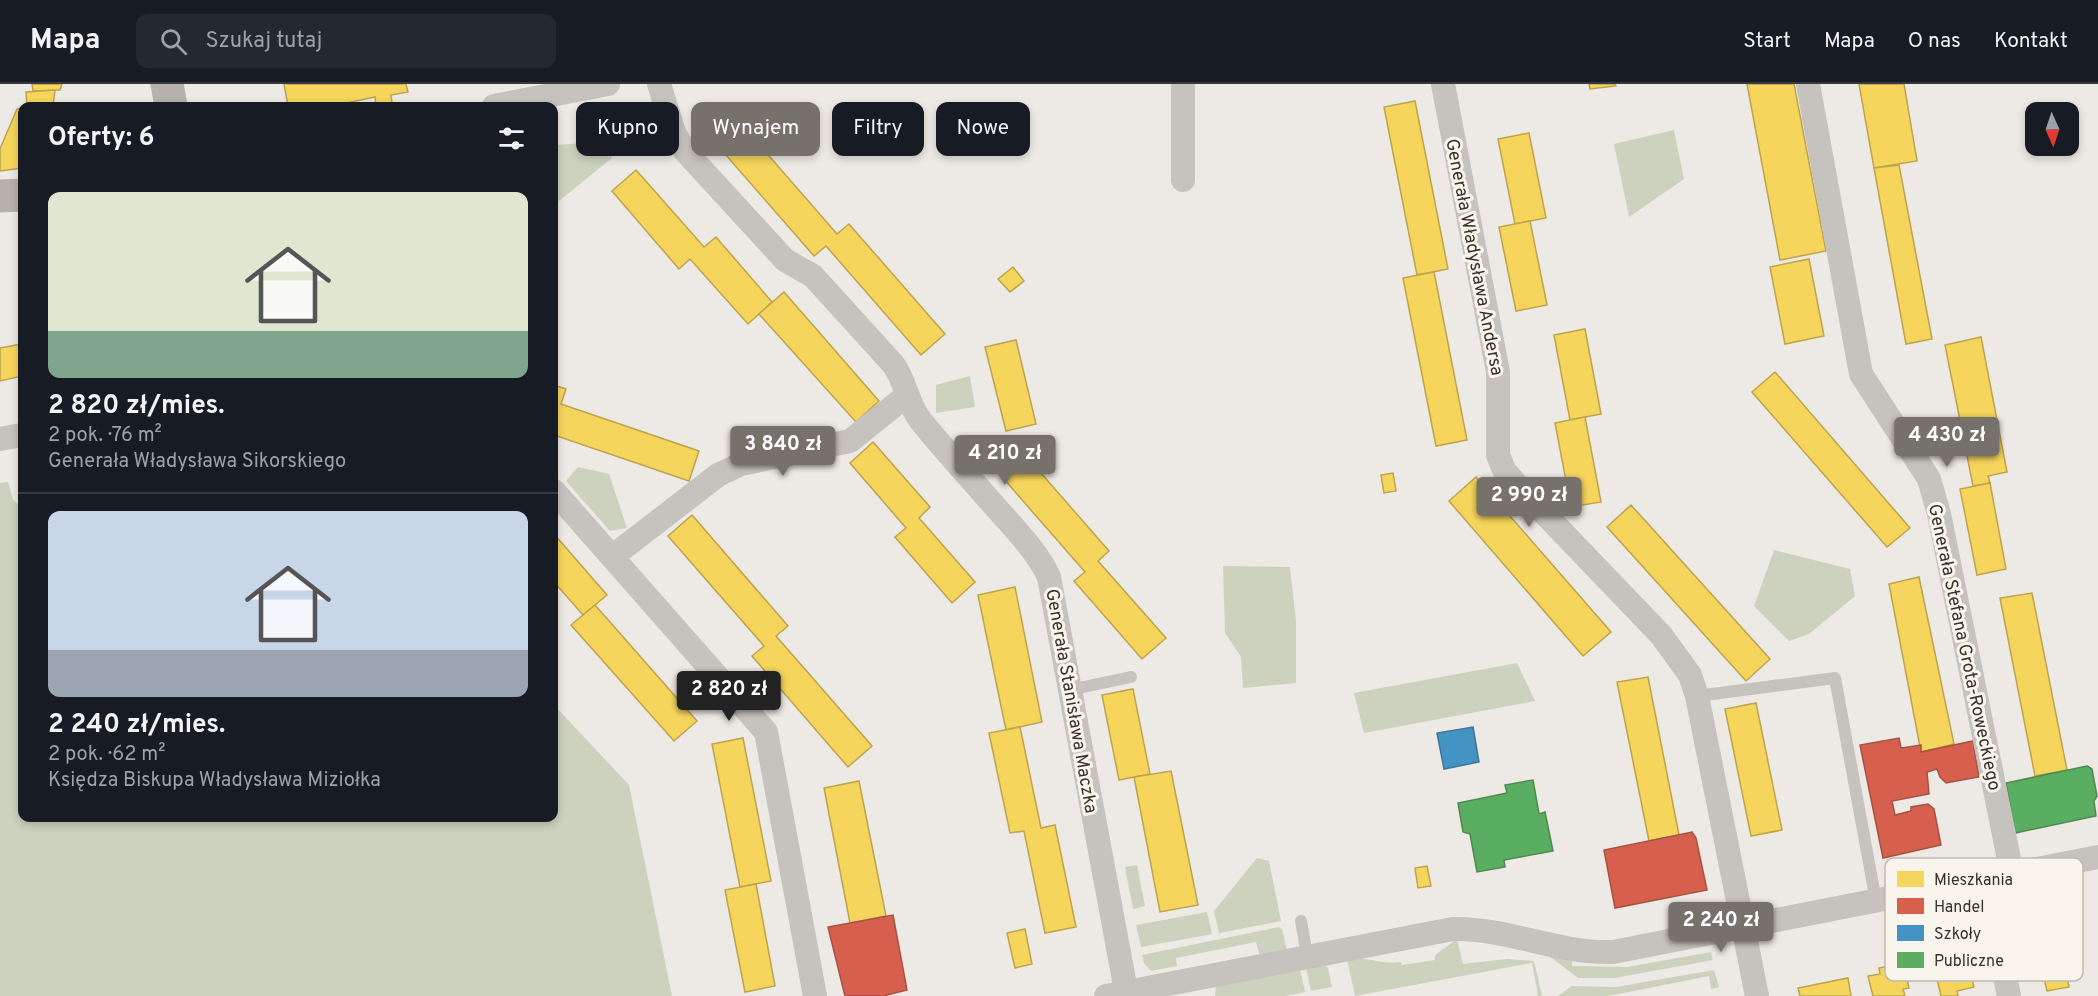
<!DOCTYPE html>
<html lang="pl">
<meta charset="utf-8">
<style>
body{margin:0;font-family:Overpass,sans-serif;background:#242831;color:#f1f3f6;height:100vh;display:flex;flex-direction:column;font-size:22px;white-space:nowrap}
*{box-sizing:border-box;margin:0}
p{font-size:20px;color:#9ea1a6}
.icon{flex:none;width:33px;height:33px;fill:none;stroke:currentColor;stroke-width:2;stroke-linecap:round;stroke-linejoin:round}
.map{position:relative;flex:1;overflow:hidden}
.drawer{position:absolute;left:18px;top:18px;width:540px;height:720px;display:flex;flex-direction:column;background:#171b24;border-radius:12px;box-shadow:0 3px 9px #0003}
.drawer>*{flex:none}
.guide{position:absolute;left:576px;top:18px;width:570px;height:54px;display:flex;gap:12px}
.needle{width:39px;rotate:177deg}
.controls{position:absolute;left:2025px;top:18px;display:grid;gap:12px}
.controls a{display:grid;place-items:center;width:54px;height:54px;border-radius:12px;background:#171b24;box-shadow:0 3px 9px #0003;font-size:30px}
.price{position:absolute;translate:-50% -51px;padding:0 14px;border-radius:6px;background:#77716c;color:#fff;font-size:20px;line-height:39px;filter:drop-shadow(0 2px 3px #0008)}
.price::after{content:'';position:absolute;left:50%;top:36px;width:18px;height:14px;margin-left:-9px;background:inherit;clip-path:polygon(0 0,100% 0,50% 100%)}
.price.on{background:#222;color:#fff}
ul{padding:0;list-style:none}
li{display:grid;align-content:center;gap:12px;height:318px;padding:0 30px}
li+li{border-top:2px solid #363941}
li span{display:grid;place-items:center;height:186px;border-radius:12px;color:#555}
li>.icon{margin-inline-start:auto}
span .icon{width:108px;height:108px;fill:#fffc;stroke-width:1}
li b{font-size:26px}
h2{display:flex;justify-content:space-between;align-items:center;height:72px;padding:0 30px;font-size:26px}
.tag{padding:0 21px;border-radius:12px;background:#171b24;box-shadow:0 3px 9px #0003;font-size:21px;line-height:54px}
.tag.on{background:#77716c;color:#fff}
header{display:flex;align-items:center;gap:36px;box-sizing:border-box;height:84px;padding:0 30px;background:#171b24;border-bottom:2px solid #363941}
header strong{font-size:28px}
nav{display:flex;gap:33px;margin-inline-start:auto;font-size:21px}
.search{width:420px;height:54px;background:#242831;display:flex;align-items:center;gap:15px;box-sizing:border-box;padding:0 21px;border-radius:12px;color:#9ea1a6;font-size:22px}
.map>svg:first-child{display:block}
.green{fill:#cdd2bf}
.homes{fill:#f6d55c;stroke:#bda44d;stroke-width:1.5}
.shops{fill:#d6604d;stroke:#a65243;stroke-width:1.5}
.schools{fill:#4393c3;stroke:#3f7595;stroke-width:1.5}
.public{fill:#5aae61;stroke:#508851;stroke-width:1.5}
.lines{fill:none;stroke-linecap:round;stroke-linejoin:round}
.lane{stroke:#c6c2bd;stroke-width:12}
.street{stroke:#c6c2bd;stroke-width:24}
.secondary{stroke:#b7b2ae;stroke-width:33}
.labels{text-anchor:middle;stroke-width:6;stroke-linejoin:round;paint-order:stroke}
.street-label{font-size:18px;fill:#37302b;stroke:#f9f4ec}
.key{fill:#f9f4ec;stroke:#bfb9b2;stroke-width:1.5}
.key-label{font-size:16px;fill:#37302b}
</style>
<header>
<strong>Mapa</strong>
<div class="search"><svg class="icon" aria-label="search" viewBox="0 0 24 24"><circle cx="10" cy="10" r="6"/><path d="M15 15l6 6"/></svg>Szukaj tutaj</div>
<nav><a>Start</a><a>Mapa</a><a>O nas</a><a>Kontakt</a></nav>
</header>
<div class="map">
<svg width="2098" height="912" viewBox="0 0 2098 912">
<rect width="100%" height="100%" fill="#ede9e4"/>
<g class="green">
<polygon points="1674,46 1684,95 1629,133 1614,60"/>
<polygon points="604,58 612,74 554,121 554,61"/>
<polygon points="970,292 975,323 936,329 936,301"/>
<polygon points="578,383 609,390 627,444 610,447 566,397"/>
<polygon points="8,398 13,416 22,424 22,734 554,734 554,621 629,701 672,912 0,912 0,399"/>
<polygon points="1774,466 1850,485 1855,512 1809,550 1789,557 1754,522"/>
<polygon points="1223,482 1290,483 1296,537 1296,599 1243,604 1241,573 1225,549"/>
<polygon points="1517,579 1535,617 1364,649 1354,609"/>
<polygon points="1257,774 1269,777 1281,837 1219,849 1214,827"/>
<polygon points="1137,781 1145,822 1133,825 1125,783"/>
<polygon points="1207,828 1212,850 1141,863 1136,841"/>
<polygon points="1279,843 1282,845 1287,867 1260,873 1256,858 1176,874 1177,882 1151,887 1144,879 1142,871"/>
<path d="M1457,855L1463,880L1507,875L1534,877L1542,912H1538L1532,879L1355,912L1347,875C1367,872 1382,881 1401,878L1402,881L1435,876V871Z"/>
<polygon points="1711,868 1713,876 1615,894 1578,894 1545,869 1572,873 1572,882 1627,883"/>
<polygon points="1324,880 1328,884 1332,903 1311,907 1306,883"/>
<polygon points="1300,885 1305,908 1287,912 1215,912 1216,903"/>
<polygon points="1714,886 1719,903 1711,905 1709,892 1609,912 1558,912 1572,902 1616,903"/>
</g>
<g class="homes">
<polygon points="32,0 62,0 60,6 33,7"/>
<polygon points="284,0 406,0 408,8 391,11 392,19 376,22 375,13 332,22 288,22"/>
<polygon points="1589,0 1615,0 1616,2 1590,5"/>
<polygon points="1747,0 1794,0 1826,167 1780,176"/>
<polygon points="1859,0 1904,0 1917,77 1874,84"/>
<polygon points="55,6 53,22 27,22 26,8"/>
<polygon points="1415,17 1448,185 1417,191 1384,23"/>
<polygon points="17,25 22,25 22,84 0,87 0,65"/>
<polygon points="742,41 837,150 849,140 945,250 921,271 826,162 814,172 718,62"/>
<polygon points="1529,49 1546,134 1515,140 1498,55"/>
<polygon points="1899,81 1932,255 1906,260 1874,84"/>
<polygon points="636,86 704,163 716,153 772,218 748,240 690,175 679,185 612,107"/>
<polygon points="1530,137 1547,221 1516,227 1499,143"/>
<polygon points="1809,175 1824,252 1785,260 1770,183"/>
<polygon points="1013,183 1024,197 1010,208 998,195"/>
<polygon points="1434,188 1467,356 1436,362 1403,194"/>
<polygon points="784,208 879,317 856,338 759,230"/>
<polygon points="1585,245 1601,330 1570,336 1554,251"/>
<polygon points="1981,253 2007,388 1988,392 1990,399 1973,402 1945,261"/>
<polygon points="1016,256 1036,340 1006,347 985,263"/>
<polygon points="22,260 22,292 0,297 0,264"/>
<polygon points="1775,288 1910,444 1887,463 1752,308"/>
<polygon points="554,301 566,305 561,320 699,367 689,397 554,351"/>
<polygon points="1585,333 1601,418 1571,423 1555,339"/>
<polygon points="1013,357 1109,467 1098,477 1166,554 1142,575 1074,497 1085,488 989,378"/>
<polygon points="873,358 930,423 919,434 975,498 952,519 895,453 906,444 850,379"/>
<polygon points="1393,389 1396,407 1384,409 1381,391"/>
<polygon points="1476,393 1611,548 1583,572 1449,417"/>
<polygon points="1990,399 2006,485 1977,491 1960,405"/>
<polygon points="1631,421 1770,575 1746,597 1607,443"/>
<polygon points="692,431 788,542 776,552 872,662 848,683 752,572 764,562 668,452"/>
<polygon points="554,450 607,511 583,531 554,498"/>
<polygon points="1919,493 1954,660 1921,668 1889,500"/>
<polygon points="1015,503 1042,638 1006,646 978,511"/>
<polygon points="2032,509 2067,686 2035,692 2000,514"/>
<polygon points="595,521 697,637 674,657 571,541"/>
<polygon points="1648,593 1679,751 1649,757 1617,598"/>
<polygon points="1133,605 1150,690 1119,696 1102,611"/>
<polygon points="1756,619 1782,746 1751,752 1725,625"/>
<polygon points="1020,643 1041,744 1055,741 1076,843 1045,849 1024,747 1010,749 989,649"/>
<polygon points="743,654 771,797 740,803 712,660"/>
<polygon points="1171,687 1198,821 1160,828 1134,693"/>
<polygon points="859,697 886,832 850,839 824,704"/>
<polygon points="1427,782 1431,802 1418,804 1415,784"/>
<polygon points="756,800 775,902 745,908 725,806"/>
<polygon points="1025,845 1032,880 1015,884 1007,849"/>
<polygon points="2060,857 2061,863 2070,861 2073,879 2065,881 2069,903 2047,907 2042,885 2038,886 2037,862"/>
<polygon points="1946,870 1948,875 1966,871 1974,903 1957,907 1958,912 1941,912 1932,873"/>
<polygon points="1903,879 1909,904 1903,905 1905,912 1873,912 1868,892 1880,890 1879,884"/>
<polygon points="1848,894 1851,912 1800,912 1798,904"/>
</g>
<g class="shops">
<polygon points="1899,654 1901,664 1921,661 1921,668 1973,657 1979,693 1946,699 1940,693 1937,685 1927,688 1929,710 1892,717 1895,731 1911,727 1911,723 1928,720 1934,725 1941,761 1883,774 1860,661"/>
<polygon points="1692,748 1696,754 1707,806 1615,824 1604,766"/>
<polygon points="893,831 907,906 883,912 845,912 828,843"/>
</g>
<polygon class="schools" points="1473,643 1479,678 1444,685 1437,649"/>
<g class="public">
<polygon points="2087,682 2092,685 2097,712 2094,717 2096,732 2015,749 2006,699"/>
<polygon points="1533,696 1539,730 1545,728 1553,767 1504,776 1505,783 1477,788 1470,750 1463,748 1458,719 1507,709 1505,701"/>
</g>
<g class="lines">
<g class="lane">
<polyline points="1069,606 1131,593"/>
<polyline points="1697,612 1835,594 1876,817"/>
<polyline points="1301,837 1307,871"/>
</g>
<g class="street">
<path d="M659,0L674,48L684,66L785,176L813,192L893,280C906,297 907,320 921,337C946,368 973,397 999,427C1017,447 1038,469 1049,493L1127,912"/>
<polyline points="1443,0 1498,288 1498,371 1504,386 1518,402 1661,551 1690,591 1697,612 1757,912"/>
<polyline points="1808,0 1861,290 1929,395 1939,430 2012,790"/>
<polyline points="494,22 608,0"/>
<polyline points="1183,96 1183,0"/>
<polyline points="0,355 22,351"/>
<polyline points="554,407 766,648 815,912"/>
<polyline points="613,472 718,391 741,380 850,357 906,312"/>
<polyline points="1985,796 2009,912"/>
<path d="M1106,912L1453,845C1508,844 1558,870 1613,868L2098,773"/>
</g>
<g class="secondary">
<polyline points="167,0 171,22"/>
<polyline points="0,112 22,111"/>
</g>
</g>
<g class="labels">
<g class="street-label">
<text transform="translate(1475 173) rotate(79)" y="6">Generała Władysława Andersa</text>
<text transform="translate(1965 563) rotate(78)" y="6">Generała Stefana Grota-Roweckiego</text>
<text transform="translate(1072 617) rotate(80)" y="6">Generała Stanisława Maczka</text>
</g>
</g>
<rect x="1885" y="774" width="198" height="123" rx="9" class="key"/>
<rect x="1897" y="787" width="27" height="16" fill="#f6d55c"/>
<rect x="1897" y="814" width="27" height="16" fill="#d6604d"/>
<rect x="1897" y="841" width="27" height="16" fill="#4393c3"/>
<rect x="1897" y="868" width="27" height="16" fill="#5aae61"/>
<g class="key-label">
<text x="1934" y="801">Mieszkania</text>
<text x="1934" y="828">Handel</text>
<text x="1934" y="855">Szkoły</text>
<text x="1934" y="882">Publiczne</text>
</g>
</svg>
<div class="controls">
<a><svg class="needle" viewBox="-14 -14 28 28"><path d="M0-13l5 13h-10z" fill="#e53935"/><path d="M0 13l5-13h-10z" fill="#9ea1a6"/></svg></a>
</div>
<b class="price" style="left:1947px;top:384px">4 430 zł</b>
<b class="price" style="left:783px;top:393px">3 840 zł</b>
<b class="price" style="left:1005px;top:402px">4 210 zł</b>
<b class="price" style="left:1529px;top:444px">2 990 zł</b>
<b class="price on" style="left:729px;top:638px">2 820 zł</b>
<b class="price" style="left:1721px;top:869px">2 240 zł</b>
<div class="guide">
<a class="tag">Kupno</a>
<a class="tag on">Wynajem</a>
<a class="tag">Filtry</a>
<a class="tag">Nowe</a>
</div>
<section class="drawer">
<h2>Oferty: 6<svg class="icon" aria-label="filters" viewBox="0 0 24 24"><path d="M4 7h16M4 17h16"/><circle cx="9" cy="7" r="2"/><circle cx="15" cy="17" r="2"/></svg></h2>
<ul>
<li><span style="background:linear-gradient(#dfe7d0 75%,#7fa58c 0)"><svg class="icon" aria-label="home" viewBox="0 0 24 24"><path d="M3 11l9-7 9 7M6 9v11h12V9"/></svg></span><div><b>2 820 zł/mies.</b><p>2 pok. · 76 m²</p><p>Generała Władysława Sikorskiego</p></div></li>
<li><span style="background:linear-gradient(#c9d6e8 75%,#9aa5b1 0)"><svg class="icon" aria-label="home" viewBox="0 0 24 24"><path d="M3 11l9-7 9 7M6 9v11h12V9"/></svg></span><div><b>2 240 zł/mies.</b><p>2 pok. · 62 m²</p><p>Księdza Biskupa Władysława Miziołka</p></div></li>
</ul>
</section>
</div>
